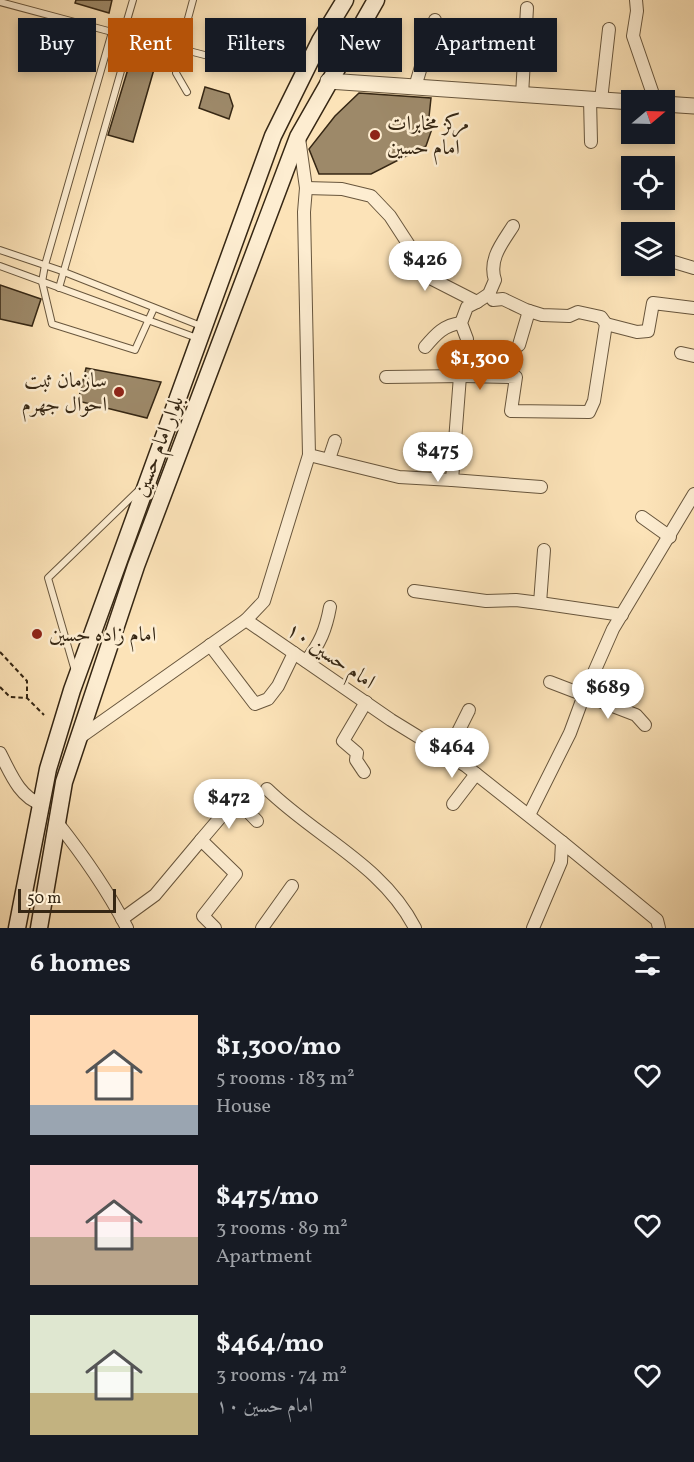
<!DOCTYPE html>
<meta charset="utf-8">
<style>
body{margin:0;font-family:Vollkorn,Amiri,serif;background:#242831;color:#f1f3f6;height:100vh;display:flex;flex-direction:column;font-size:22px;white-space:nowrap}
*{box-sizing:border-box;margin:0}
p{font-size:20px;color:#9ea1a6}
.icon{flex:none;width:33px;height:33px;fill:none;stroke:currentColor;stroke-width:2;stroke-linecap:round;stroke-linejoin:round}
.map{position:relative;height:928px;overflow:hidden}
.panel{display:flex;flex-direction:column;background:#171b24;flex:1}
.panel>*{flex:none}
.banner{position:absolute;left:18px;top:18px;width:658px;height:54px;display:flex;gap:12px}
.needle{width:39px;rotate:71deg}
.buttons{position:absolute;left:621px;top:90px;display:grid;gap:12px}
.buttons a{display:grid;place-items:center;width:54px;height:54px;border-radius:0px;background:#171b24;box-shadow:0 3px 9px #0003;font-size:30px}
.scale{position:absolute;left:18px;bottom:15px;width:98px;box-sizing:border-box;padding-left:6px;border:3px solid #362714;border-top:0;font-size:16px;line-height:21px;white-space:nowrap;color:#362714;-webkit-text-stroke:4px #fdedd1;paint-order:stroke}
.price{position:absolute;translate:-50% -51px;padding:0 14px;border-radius:21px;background:#fff;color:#222;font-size:20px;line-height:39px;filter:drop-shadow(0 2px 3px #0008)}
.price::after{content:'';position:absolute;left:50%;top:36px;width:18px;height:14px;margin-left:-9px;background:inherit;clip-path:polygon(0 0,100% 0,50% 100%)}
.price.selected{background:#b45309;color:#fff}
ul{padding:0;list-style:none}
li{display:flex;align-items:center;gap:18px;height:150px;padding:0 30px}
li span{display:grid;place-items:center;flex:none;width:168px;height:120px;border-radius:0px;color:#555}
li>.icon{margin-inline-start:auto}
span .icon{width:72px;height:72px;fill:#fffc;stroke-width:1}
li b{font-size:26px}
h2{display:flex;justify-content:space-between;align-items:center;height:72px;padding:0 30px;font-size:26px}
.chip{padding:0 21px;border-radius:0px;background:#171b24;box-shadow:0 3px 9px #0003;font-size:21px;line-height:54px}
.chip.selected{background:#b45309;color:#fff}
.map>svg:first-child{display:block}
.building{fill:#9d8969;stroke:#362714;stroke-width:1.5}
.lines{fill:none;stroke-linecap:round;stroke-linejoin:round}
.service-casing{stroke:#68563d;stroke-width:8}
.minor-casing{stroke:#68563d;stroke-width:14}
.tertiary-casing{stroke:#68563d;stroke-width:17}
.secondary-casing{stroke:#362714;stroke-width:19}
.path{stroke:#362714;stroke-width:2;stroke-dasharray:4.5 3;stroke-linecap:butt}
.service{stroke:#fdedd1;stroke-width:6}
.minor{stroke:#fdedd1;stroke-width:12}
.tertiary{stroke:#fdedd1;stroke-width:15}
.secondary{stroke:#fdedd1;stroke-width:16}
.poi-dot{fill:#8f2418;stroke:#fdedd1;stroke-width:2}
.labels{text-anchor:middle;stroke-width:5;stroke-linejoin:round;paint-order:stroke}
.poi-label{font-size:21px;fill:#362714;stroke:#fdedd1;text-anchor:start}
.street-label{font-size:21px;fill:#362714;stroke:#fdedd1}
</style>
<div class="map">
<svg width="694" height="928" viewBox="0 0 694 928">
<rect width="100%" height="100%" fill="#fce3b8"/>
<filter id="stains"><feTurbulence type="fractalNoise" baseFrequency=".00333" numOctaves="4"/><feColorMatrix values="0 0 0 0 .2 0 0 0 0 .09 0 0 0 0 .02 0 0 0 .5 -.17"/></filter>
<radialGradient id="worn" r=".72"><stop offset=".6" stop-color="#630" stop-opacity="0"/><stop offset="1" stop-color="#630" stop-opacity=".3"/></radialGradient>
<g class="building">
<polygon points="76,0 112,0 109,13 75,3"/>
<polygon points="135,46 159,52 133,142 108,135"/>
<polygon points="205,87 229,94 233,106 229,119 199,108"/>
<polygon points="359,93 431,98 429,117 434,123 426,146 371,174 319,174 309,149 335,116"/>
<polygon points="0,285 41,299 32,326 0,319"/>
<polygon points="86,368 161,382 147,418 78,401"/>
</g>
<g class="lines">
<g class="service-casing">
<g id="service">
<polyline points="0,2 112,32"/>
<polyline points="123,34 133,0"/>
<polyline points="131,36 251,67"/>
<polyline points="187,92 176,73 180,48 193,0"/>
<polyline points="0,250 59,270 201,326"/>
<polyline points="0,266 197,338"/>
<polyline points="59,288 131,36 112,32 45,265 42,282 52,324 135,350 154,308"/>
<polyline points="75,671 48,578 139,490"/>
</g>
</g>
<g class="minor-casing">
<g id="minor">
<polyline points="636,0 637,11 633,36 655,100"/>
<polyline points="415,87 435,20"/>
<polyline points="522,95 527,8"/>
<polyline points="590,99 591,142"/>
<polyline points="601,100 609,29"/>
<path d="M306,188L342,189L371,196L390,216L418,259L429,267L430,278L477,302L489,294L495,280C488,259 503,242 513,226"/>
<polyline points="664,259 694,268"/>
<polyline points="477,302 467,307 461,323 467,339 464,376 516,377 511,411 589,412 594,401 606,324 601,317 578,312 569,316 542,315 526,310 503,299 493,300 489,294"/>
<polyline points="606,324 637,332 648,331 653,303 694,308"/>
<polyline points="519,345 529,311"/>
<path d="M425,347C436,334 444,325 461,323"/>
<polyline points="681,353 694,356"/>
<polyline points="460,376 452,480 541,487"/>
<polyline points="386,377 464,376"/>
<polyline points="309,455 399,477 452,480"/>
<polyline points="329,459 335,441"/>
<polyline points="642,517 670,537"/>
<polyline points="414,591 486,601 516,600 540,603 622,615"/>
<polyline points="540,603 544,550"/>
<polyline points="246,620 264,601 309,455 304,212 306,188 299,138"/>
<polyline points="210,645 255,704 268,699 278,686 294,653"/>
<path d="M306,661C320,644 326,629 330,607"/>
<polyline points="550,682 636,715 645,725"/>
<polyline points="79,738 246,620 391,720 466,766 562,842"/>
<path d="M0,753C10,772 19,797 41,804"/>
<polyline points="447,754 469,710"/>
<polyline points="364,772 356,760 357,753 343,741 366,702"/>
<path d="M267,789C316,837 383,865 415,928"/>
<polyline points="453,804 476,774"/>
<polyline points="529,815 570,733 584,695 613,629 694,494"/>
<path d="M56,821C83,855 107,889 127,928"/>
<polyline points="201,840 236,799 257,821"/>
<polyline points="122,919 155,895 201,840 236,874 203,916 215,928"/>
<polyline points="262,928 292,886"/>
<polyline points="533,928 561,862 562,842 657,920 659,928"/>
</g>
</g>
<g class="tertiary-casing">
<g id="tertiary">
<polyline points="328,81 632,102"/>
<polyline points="664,104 694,106"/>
</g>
</g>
<g class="secondary-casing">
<g id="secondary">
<polyline points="17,928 48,769 72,690 273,136 320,41 345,0"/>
<polyline points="39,928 64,782 136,566 298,137 376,0"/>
</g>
</g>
<g class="path">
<polyline points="0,652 27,681 27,698"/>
<polyline points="0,687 10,697 27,698 44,715"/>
</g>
<use href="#service" class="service"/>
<use href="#minor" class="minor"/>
<use href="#tertiary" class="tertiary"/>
<use href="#secondary" class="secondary"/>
</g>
<g class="poi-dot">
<circle cx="375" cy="135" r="6"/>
<circle cx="119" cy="392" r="6"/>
<circle cx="37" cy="634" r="6"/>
</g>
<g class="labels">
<g class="poi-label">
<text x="387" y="130">مرکز مخابرات<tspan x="387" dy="24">امام حسین</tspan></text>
<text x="107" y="387" text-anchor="end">سازمان ثبت<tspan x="107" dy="24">احوال جهرم</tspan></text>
<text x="49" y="641">امام زاده حسین</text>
</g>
<g class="street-label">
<text transform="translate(158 446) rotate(-69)" y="7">بلوار امام حسین</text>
<text transform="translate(331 655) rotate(34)" y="7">امام حسین ۱۰</text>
</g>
</g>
<rect width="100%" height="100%" filter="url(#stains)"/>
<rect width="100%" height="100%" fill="url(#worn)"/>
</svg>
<div class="buttons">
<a><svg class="needle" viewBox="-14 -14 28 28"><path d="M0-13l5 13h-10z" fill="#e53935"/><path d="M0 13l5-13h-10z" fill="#9ea1a6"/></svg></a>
<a><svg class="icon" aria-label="locate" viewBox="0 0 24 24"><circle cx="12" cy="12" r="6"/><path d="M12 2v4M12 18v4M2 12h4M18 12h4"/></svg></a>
<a><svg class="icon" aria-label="layers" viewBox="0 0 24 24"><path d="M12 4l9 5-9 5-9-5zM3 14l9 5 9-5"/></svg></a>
</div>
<div class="scale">50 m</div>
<b class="price" style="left:425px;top:292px">$426</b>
<b class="price selected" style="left:480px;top:391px">$1,300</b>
<b class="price" style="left:438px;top:483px">$475</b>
<b class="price" style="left:608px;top:720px">$689</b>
<b class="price" style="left:452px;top:779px">$464</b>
<b class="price" style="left:229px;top:830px">$472</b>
<div class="banner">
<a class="chip">Buy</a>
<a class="chip selected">Rent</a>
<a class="chip">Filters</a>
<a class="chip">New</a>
<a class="chip">Apartment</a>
</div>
</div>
<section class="panel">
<h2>6 homes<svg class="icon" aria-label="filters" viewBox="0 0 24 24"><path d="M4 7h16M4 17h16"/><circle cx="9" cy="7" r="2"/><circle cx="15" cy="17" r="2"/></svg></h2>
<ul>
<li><span style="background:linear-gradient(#ffd9b3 75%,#9aa5b1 0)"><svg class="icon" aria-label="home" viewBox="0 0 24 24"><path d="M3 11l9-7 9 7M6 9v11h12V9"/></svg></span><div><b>$1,300/mo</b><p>5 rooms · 183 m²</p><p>House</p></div><svg class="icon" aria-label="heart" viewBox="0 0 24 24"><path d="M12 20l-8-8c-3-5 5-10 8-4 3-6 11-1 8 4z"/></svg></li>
<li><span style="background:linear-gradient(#f6c9c9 60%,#b9a48a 0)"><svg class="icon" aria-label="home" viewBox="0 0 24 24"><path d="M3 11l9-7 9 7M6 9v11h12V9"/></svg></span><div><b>$475/mo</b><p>3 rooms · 89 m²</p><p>Apartment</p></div><svg class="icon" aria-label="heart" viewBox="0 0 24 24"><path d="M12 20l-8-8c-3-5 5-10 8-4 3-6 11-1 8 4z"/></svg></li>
<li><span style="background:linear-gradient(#dfe7d0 65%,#c2b280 0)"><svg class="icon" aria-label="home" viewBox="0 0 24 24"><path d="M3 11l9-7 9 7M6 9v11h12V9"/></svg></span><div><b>$464/mo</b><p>3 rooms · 74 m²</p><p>امام حسین ۱۰</p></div><svg class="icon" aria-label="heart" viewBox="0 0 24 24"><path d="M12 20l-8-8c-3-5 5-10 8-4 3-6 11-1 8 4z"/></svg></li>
</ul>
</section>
